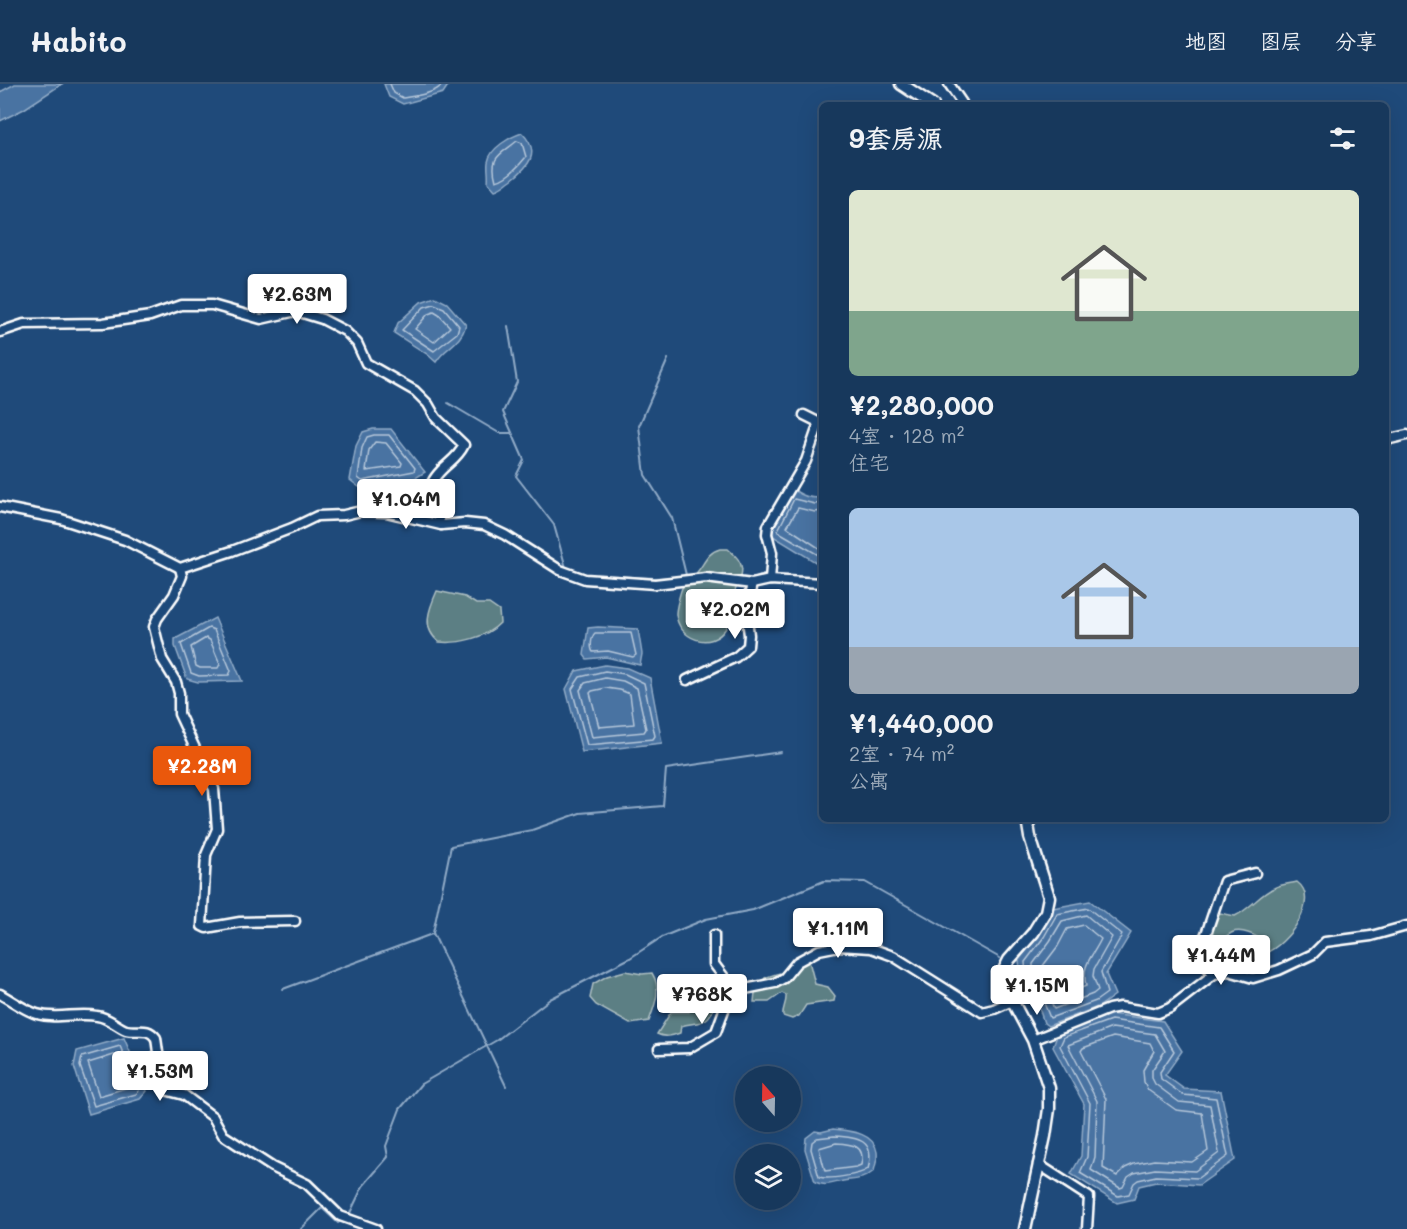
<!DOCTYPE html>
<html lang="zh">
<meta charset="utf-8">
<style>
body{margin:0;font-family:Mali,"LXGW WenKai TC",sans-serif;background:#244365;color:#f1f3f6;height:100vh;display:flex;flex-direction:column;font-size:22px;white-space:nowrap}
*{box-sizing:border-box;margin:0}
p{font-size:20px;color:#9eacbb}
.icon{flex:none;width:33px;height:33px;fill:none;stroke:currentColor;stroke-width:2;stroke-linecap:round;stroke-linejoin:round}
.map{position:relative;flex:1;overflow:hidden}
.drawer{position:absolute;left:819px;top:18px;width:570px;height:720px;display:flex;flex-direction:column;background:#17385c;border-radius:9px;box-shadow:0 6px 24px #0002,0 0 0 2px #365272}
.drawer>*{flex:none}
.needle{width:39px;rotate:340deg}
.controls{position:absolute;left:735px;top:982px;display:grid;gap:12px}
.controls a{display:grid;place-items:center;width:66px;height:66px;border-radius:50%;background:#17385c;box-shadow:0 6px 24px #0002,0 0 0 2px #365272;font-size:30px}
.price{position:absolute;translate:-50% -51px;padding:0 14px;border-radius:6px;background:#fff;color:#222;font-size:20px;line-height:39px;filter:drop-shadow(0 2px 3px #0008)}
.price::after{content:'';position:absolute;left:50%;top:36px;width:18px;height:14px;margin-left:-9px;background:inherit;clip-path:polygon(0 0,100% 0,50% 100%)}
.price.on{background:#ea580c;color:#fff}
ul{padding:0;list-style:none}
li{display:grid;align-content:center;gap:12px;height:318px;padding:0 30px}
li span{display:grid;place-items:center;height:186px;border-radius:9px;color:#555}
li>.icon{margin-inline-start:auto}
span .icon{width:108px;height:108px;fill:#fffc;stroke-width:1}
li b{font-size:26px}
h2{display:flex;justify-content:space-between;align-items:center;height:72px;padding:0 30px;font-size:26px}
header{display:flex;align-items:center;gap:36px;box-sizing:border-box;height:84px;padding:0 30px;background:#17385c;border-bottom:2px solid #365272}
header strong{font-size:28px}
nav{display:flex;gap:33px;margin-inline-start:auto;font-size:21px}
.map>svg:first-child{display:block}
.green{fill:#5c7f84;stroke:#aebfc2;stroke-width:1.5}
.water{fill:#4873a2;stroke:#91abc7;stroke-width:1.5}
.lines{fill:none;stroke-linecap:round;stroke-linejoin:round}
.shore{stroke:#b6c7da;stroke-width:1.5}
.stream{stroke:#91abc7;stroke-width:2}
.minor-casing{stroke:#fff;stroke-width:13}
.tertiary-casing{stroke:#fff;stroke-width:15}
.minor{stroke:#1f4a7a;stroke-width:8}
.tertiary{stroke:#1f4a7a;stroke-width:10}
</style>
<header>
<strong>Habito</strong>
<nav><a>地图</a><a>图层</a><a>分享</a></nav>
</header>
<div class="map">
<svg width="1407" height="1145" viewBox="0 0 1407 1145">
<rect width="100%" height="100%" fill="#1f4a7a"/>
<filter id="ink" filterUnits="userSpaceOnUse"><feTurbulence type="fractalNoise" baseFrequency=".0167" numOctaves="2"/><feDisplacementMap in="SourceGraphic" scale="12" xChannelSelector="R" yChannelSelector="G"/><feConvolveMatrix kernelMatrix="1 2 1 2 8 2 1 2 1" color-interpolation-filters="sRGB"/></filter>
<g filter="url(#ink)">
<g class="green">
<path d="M720,465H728C747,480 744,489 734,509C729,520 732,534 726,544C711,568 678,555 676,530C676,524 680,509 682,504C685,497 694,493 698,487C705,478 708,468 720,465Z"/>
<path d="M437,507L465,513L476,520H489L499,527L500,539C486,554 458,560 439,558C421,544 429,525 437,507Z"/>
<path d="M1297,798C1322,816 1286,862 1265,869L1259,854C1234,840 1227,849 1212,869L1200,865L1194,859L1209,833L1220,829L1235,832C1250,825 1260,810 1274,804C1281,800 1289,800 1297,798Z"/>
<path d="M800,875L809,877L815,900L828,903L835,912L834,917L806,921L799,932L792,935L783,932C782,924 787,919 786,911L782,909L769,918H754C755,892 768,892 790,887Z"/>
<path d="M625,887L642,890L652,889C662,905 655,921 649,937L630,940L596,921L590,914L593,900L607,892Z"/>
<path d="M705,911L712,913C718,924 709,937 697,939C691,940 687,940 681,942L680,949C671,952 665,954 657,950L671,928H689L696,916Z"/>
</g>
<g class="water">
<polygon points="15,0 62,0 24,25 0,37 0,8"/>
<polygon points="384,0 449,0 443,9 403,20 389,13"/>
<path d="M522,49C542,69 528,83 511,96C505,100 502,104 495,106L488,98C489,91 487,84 488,78C490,64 510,53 522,49Z"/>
<path d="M435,213L447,219L466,241C460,261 446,262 436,278L427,270L394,249L398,239L421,218Z"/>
<polygon points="373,345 391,345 425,388 414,395 359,403 350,396 356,362 363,348"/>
<path d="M795,405L797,408C805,413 813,415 822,413V479H817L773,452L771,445L791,406Z"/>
<polygon points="215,534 242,597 198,598 187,595 175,562 175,555"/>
<polygon points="598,543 638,545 642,570 640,581 606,573 587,575 584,571 588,544"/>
<polygon points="605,581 627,584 650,594 662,659 582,668 566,605 576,587"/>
<polygon points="1090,817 1131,849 1106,890 1115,911 1100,922 1048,942 1044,939 1035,912 1021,895 1019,876 1039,849 1053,824"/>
<polygon points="1110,930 1163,937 1182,967 1165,991 1184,1005 1221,1007 1235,1076 1199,1101 1156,1098 1139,1102 1134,1115 1117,1119 1071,1090 1081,1072 1084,1020 1053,963 1058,949"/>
<polygon points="124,954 147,1007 140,1015 89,1030 74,982 77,967"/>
<path d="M833,1045C849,1047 874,1048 877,1068C878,1074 875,1082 874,1087C863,1096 856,1095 843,1097C832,1099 826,1103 815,1098L805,1065L806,1054L815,1047L821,1048Z"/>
</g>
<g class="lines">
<g class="shore">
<path d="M390,0L394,9L403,14C415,12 435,10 443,0"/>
<path d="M517,57L522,59L526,73C518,83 508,94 496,97C489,72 500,71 517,57Z"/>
<polygon points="434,220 444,224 459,242 457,249 434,267 402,246 424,223"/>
<polygon points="434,228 439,231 450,243 434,258 415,245 428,230"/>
<polygon points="374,351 389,351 415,384 414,387 362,397 358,394 362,364 367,353"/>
<polygon points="375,358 386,359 402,379 401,382 366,387 369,366"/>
<polyline points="822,419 815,420 794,415 778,446 779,448 822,473"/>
<polyline points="822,427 815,428 798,424 787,443 822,466"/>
<polygon points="209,544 214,546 231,587 229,591 199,592 191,589 181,560"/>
<path d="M595,549H631L636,571L633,573L608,567L593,568C590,564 591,553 595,549Z"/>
<polygon points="206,554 210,556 220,580 218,584 200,584 196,582 191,563"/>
<polygon points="605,587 625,590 644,599 655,652 653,655 587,661 572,605 580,593"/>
<polygon points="605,594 623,597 637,604 646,645 644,648 592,653 580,606 585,599"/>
<polygon points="606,604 620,606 630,610 634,640 599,643 590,609 592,607"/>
<polygon points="1088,824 1122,851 1101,888 1107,909 1096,917 1050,934 1040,909 1026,892 1025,878 1044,853 1057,830"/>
<polygon points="1086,831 1112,853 1094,885 1093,892 1098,906 1093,910 1054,925 1046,905 1033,888 1033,880 1050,857 1062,837"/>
<path d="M1084,841L1101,855C1092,874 1081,880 1086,902L1060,913L1042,883L1058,862L1067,845Z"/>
<polygon points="1111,936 1159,943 1174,967 1160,988 1161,995 1183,1011 1216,1014 1228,1072 1198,1094 1156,1092 1138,1096 1134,1099 1129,1110 1118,1112 1080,1089 1087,1073 1090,1019 1060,962 1064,953"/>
<polygon points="1112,944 1155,950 1165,967 1152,986 1152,994 1155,1000 1179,1018 1210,1021 1219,1069 1195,1087 1155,1085 1134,1089 1128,1093 1123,1103 1120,1104 1091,1086 1095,1073 1097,1017 1068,961"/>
<polygon points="1113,953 1150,959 1154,967 1143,986 1144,998 1148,1006 1176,1026 1202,1029 1208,1067 1192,1078 1154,1076 1134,1080 1125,1084 1117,1092 1103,1084 1106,1015 1081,967 1083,964"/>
<polygon points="120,962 139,1007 136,1010 94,1022 80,982 82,973"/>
<polygon points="114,971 117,972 129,1003 99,1012 88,979"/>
<path d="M834,1052C858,1053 876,1056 868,1085C860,1091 828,1096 819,1093L811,1065L812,1058L817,1054Z"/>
<path d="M836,1059C852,1060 866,1061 861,1081L856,1083L825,1087L819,1064Z"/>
</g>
<g class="stream">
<polyline points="508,242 517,298 503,328 524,376 516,392 554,441 566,484 587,491"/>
<polyline points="668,275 639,342 645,391 672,434 686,491"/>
<polyline points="448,319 499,349 512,349"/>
<polyline points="605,492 655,494 695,492"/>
<polyline points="751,496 765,490"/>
<polyline points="283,905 432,850"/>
<polyline points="506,1002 433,849 451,762 532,746 580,729 663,722 666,685 781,668"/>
<polyline points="349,1131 363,1102 388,1073 386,1062 400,1025 421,1000 497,956 550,915 630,874 662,853 706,835 753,826 824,797 865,798 1000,874"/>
<polyline points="301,1145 322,1124 338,1139 342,1136"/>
</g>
<g class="minor-casing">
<g id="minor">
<polyline points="949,0 962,19 961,21"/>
<path d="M0,248L24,240L103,239L150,232L181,221H212L261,235L296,227L322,235L345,247L357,259L366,279L415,307L428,320L436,334L464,361C460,369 456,373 449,379C421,403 430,409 441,441"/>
<polyline points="1386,356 1407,351"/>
<polyline points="0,423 61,435 125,456 180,484 232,467 292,444 317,432 344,431 361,427 386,428 441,441 465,439 484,441 505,451 560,486 585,495 655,500 706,494 752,500 770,496 822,499"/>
<polyline points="180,484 182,492 174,511 157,535 154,543 162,575 176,598 179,609 179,630 214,705 217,745 206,771 202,842 206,844 240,838 295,837"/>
<polyline points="770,496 772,469 767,450 768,442 806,377 818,342 816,337 804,331"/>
<polyline points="687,596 736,573 748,562 749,551 746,526 752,500"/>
<polyline points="714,851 714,880 732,904 740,906 775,899 784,894 797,878 819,866 839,862 871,864 893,872 982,928 994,925 1012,917"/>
<polyline points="1214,890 1205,881 1202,862 1224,797 1255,789"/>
<path d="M0,910C11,916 24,926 37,930C57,936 77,928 97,932C108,933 116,942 126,946C138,949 147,942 156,954L162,997L165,1006L184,1011L213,1033L223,1051L272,1083L307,1100L340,1132L376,1145"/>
<polyline points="1033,956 1109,925 1120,923 1158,929 1170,924 1214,890 1229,887 1253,894 1279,886 1313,870 1325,858 1371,852 1407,842"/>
<polyline points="659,965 689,964 716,948 732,904"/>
<polyline points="1038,1080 1089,1113 1087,1145"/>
</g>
</g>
<g class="tertiary-casing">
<g id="tertiary">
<polyline points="901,0 933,21"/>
<polyline points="1025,1145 1045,1052 1049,1025 1049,1004 1033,956 1007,907 1003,896 1003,888 1009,876 1033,849 1046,828 1049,813 1030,753 1027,735"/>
</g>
</g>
<use href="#minor" class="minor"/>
<use href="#tertiary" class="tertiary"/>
</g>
</g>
</svg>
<div class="controls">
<a><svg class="needle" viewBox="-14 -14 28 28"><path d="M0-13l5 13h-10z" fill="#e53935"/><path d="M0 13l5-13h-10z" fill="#9eacbb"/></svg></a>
<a><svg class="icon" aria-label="layers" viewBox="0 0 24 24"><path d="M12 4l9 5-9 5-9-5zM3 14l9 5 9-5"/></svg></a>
</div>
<b class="price" style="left:297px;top:241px">¥2.63M</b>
<b class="price" style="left:406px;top:446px">¥1.04M</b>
<b class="price" style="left:735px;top:556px">¥2.02M</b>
<b class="price on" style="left:202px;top:713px">¥2.28M</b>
<b class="price" style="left:838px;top:875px">¥1.11M</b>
<b class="price" style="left:1221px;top:902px">¥1.44M</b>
<b class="price" style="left:1037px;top:932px">¥1.15M</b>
<b class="price" style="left:702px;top:941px">¥768K</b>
<b class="price" style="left:160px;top:1018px">¥1.53M</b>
<section class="drawer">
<h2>9套房源<svg class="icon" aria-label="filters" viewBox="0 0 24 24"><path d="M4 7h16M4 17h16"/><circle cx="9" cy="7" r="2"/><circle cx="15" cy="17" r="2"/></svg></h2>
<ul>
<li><span style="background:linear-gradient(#dfe7d0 65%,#7fa58c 0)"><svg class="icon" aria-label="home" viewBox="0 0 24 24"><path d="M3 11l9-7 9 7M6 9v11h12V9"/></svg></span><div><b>¥2,280,000</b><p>4室 · 128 m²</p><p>住宅</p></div></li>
<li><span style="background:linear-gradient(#a9c7e8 75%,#9aa5b1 0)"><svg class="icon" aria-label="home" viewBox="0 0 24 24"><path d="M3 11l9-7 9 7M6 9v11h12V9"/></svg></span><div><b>¥1,440,000</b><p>2室 · 74 m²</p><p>公寓</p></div></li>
</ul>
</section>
</div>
